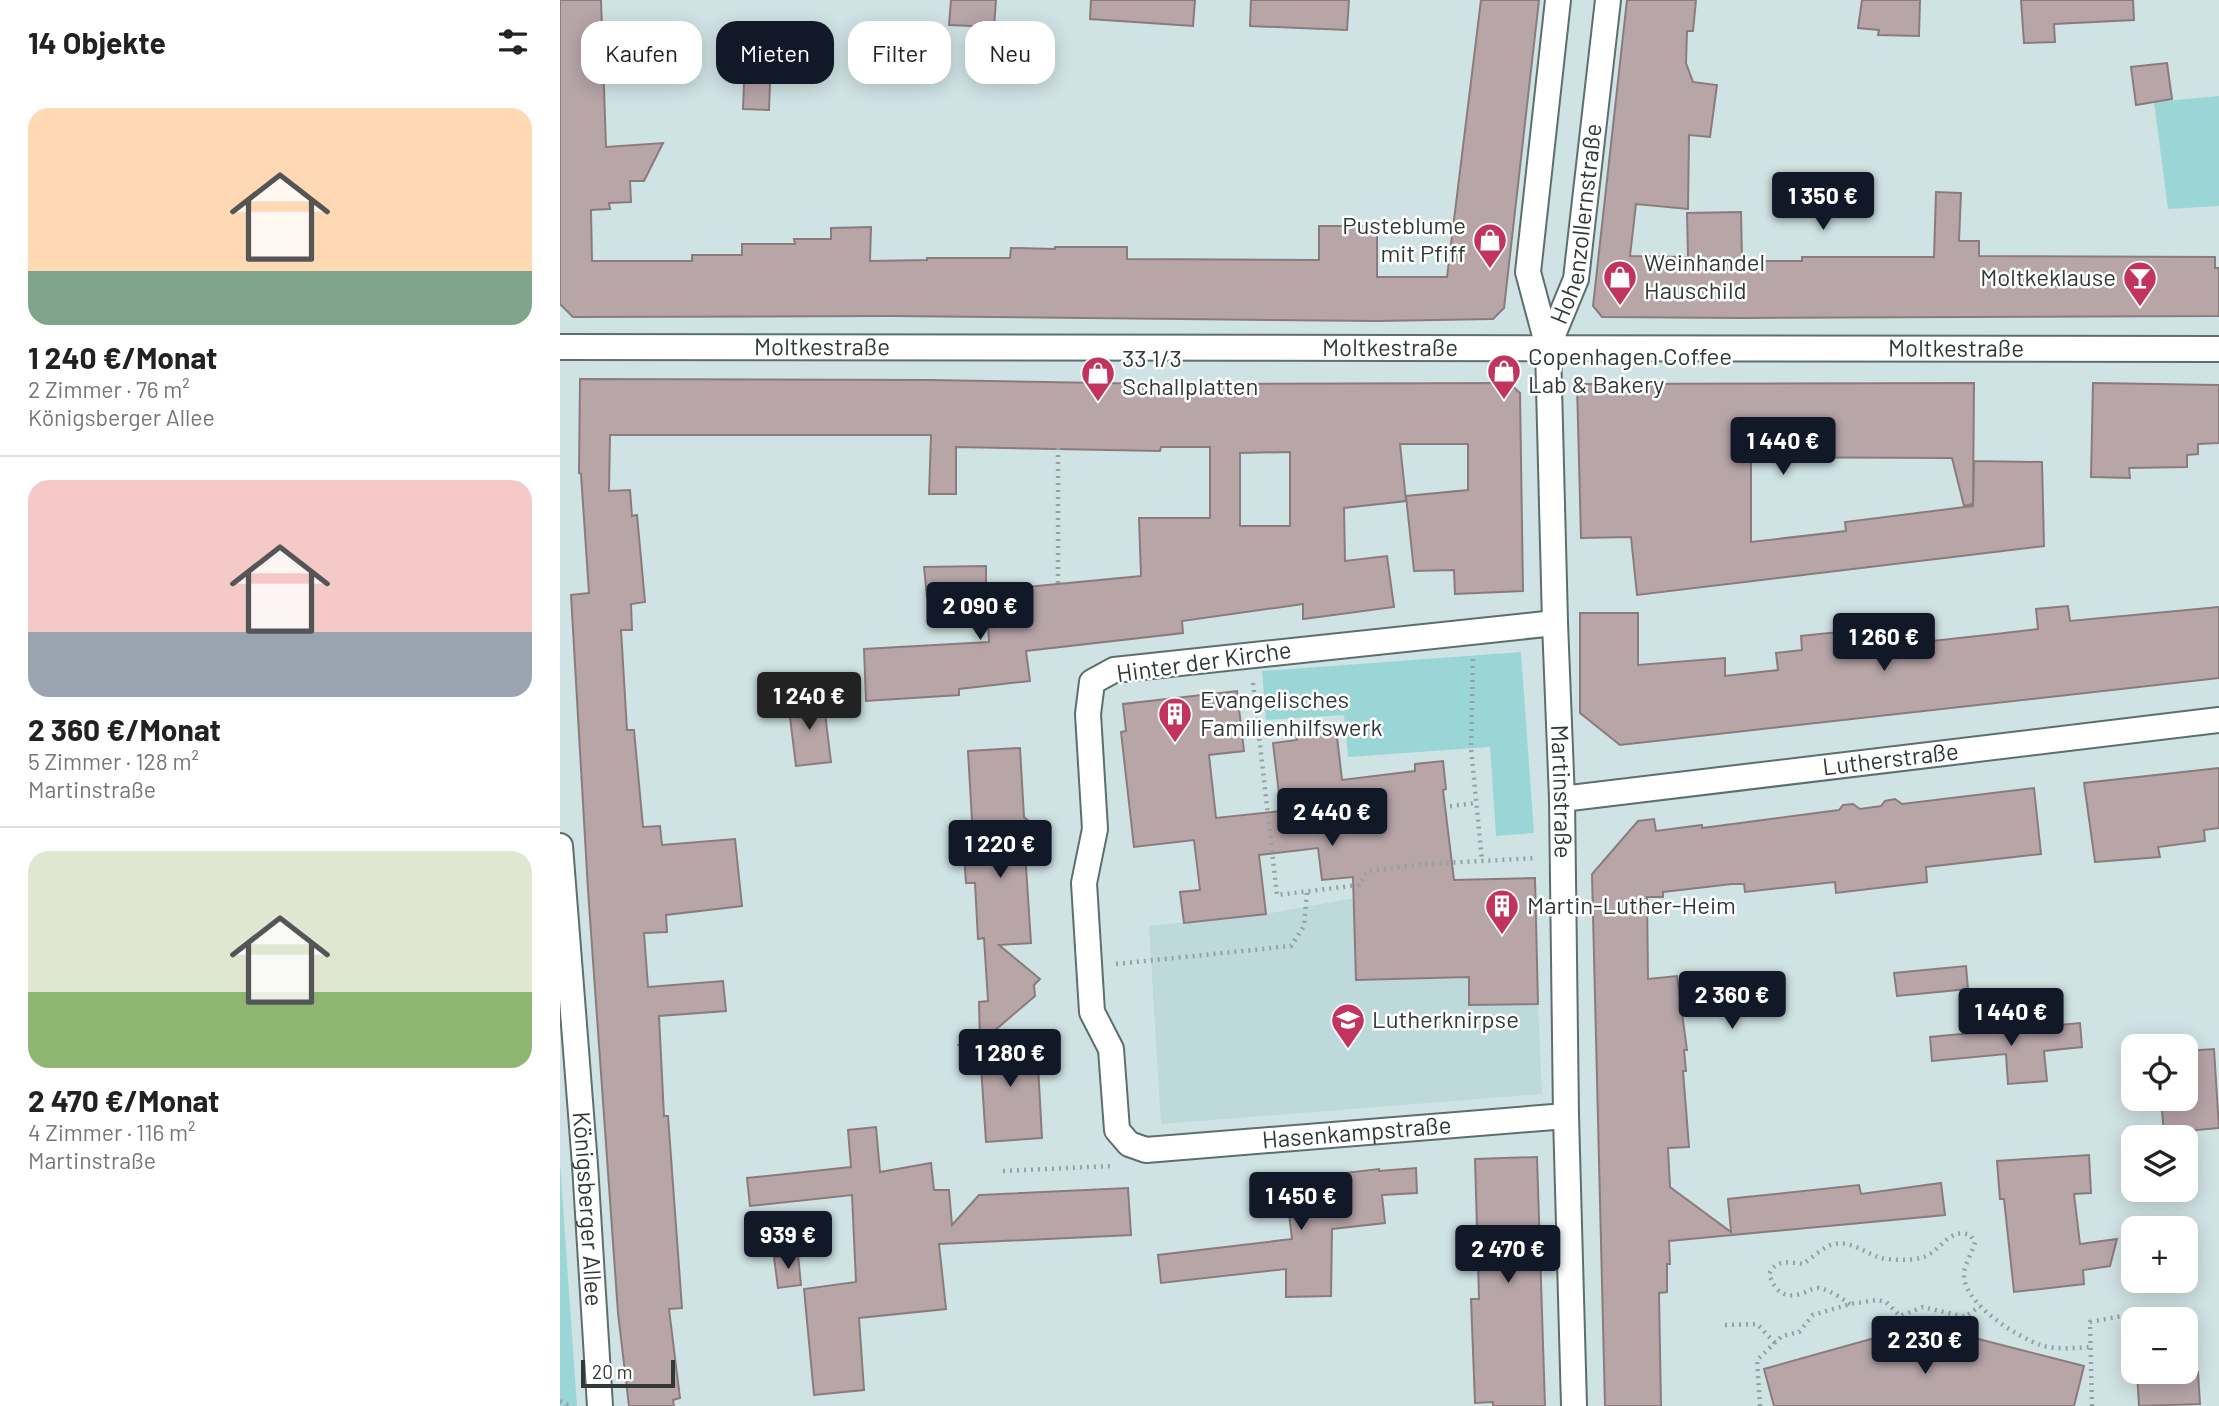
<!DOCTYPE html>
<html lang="de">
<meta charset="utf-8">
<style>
body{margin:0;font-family:Barlow,sans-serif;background:#f6f6f6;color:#222;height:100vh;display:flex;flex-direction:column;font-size:26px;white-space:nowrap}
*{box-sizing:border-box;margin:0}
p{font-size:23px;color:#767676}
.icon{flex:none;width:38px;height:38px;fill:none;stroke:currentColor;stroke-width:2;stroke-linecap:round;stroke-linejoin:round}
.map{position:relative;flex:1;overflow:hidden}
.details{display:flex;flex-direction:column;background:#fff;width:560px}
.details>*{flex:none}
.hud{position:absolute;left:21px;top:21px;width:665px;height:63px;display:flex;gap:14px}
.fabs{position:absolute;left:1561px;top:1034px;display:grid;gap:14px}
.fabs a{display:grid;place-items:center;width:77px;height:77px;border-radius:14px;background:#fff;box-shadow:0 4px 18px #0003;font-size:35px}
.scale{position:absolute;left:21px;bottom:18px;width:94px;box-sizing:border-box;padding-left:7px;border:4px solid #303838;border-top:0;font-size:19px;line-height:24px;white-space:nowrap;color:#303838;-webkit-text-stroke:5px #fff;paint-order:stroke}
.price{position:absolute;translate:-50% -60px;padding:0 16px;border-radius:7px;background:#111827;color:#fff;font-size:23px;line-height:46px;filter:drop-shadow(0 2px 4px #0008)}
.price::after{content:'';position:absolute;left:50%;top:42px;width:21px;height:16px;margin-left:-10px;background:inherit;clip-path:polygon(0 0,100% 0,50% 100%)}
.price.selected{background:#222;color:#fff}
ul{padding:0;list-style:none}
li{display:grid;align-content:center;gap:14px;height:371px;padding:0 28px}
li+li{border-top:2px solid #e0e0e0}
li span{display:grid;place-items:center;height:217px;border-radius:21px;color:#555}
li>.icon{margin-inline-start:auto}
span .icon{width:126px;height:126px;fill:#fffc;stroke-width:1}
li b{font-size:30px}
h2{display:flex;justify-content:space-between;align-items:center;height:84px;padding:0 28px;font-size:30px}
.pill{padding:0 24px;border-radius:21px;background:#fff;box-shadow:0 4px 18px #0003;font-size:24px;line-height:63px}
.pill.selected{background:#111827;color:#fff}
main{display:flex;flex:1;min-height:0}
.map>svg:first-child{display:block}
.built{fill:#bdd9da}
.green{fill:#9bd6d7}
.building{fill:#b7a5a8;stroke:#8b7b7d;stroke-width:2;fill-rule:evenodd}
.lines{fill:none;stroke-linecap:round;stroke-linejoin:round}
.street-casing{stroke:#5d6e6e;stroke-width:28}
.path{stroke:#93a2a2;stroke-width:4.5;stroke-dasharray:2 5;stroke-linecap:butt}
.street{stroke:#fff;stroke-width:24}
.labels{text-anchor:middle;stroke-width:5;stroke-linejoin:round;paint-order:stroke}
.street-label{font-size:24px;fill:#303838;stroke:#fff}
.poi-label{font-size:24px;fill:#303838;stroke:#fff;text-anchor:start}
</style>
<main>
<section class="details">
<h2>14 Objekte<svg class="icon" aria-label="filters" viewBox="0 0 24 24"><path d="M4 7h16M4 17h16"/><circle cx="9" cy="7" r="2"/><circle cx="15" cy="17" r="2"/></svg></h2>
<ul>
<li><span style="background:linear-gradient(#ffd9b3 75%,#7fa58c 0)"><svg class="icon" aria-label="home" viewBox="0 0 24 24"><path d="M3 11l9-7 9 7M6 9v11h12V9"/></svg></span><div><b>1 240 €/Monat</b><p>2 Zimmer · 76 m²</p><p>Königsberger Allee</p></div></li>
<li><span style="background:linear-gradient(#f6c9c9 70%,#9aa5b1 0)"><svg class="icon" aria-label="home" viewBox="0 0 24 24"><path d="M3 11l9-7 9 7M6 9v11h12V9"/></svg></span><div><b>2 360 €/Monat</b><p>5 Zimmer · 128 m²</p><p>Martinstraße</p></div></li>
<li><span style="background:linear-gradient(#dfe7d0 65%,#8fb573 0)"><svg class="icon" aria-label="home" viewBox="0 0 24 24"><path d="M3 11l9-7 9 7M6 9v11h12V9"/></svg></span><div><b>2 470 €/Monat</b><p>4 Zimmer · 116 m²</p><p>Martinstraße</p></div></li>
</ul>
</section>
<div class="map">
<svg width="1659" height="1406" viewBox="0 0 1659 1406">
<rect width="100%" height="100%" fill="#d0e3e4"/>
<polygon class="built" points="907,895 909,1005 978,1004 982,1094 601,1124 589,926 706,914 794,898"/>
<g class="green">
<polygon points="1659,96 1659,206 1608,209 1594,102"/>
<polygon points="961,652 974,833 936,836 930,747 788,757 784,715 706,720 702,671"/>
<polygon points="0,1163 17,1406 0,1406"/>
</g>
<g class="building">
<polygon points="0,0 41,0 46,147 103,143 84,181 70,181 71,202 49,203 50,209 31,210 32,261 132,261 132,255 182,255 182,244 235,244 234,239 271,239 271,228 311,227 310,261 367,260 367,258 450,258 451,248 495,249 495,247 567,247 567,259 759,260 759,226 817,226 817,277 887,277 921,0 979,0 944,308 933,319 817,321 329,316 13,317 0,304"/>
<polygon points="391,0 436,0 434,27 389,25"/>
<polygon points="531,0 635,0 633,26 530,19"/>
<polygon points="691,0 789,0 787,30 690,26"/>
<polygon points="1067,0 1136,0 1133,31 1127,31 1126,63 1133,82 1157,85 1150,137 1129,135 1128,209 1076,204 1070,256 1128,257 1127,213 1181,212 1182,261 1242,261 1242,257 1374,257 1376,192 1401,193 1399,241 1419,241 1419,256 1655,257 1655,268 1659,268 1659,316 1182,318 1042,317 1033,306"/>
<polygon points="1302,0 1360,0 1359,36 1318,35 1319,30 1298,28"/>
<polygon points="1461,0 1573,0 1574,20 1494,24 1495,42 1464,43"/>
<polygon points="213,29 255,30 254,59 211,57 209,110 183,109 186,33 212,34"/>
<polygon points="1607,63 1612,99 1576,105 1571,67"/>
<path d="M20,379L371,380L601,384L949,383L960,393L963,591L895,594L894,570L854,571L846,496L908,490V444H840L846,501L784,508L785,561L827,556L834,607L743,619V604L622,621L623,633L466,651L470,681L399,689V695L306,701L304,649L429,642L426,591L581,576L579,518H650V447H601L600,451L396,447V494H369L371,435H50L49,491L70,490L72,516L77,515L85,602L71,604L72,630H61L67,730H74L83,827L100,826L102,845L175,839L182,906L106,915L107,932L84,933L88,987L163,981L166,1011L99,1016L104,1116H108L122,1308L109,1309L120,1398L113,1400L114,1406H69L58,1313L28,890L11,595L29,593L21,474L19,473ZM730,452V526H680V453Z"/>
<polygon points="1414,383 1413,504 1404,506 1392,458 1191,457 1191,542 1286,531 1285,522 1413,506 1414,461 1482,462 1484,546 1077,595 1071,537 1021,538 1017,384"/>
<polygon points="1533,383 1659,385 1659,443 1638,444 1638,454 1627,455 1627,467 1569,468 1570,478 1531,477"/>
<polygon points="426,566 426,591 367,597 364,567"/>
<polygon points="1508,606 1510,621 1659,607 1659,678 1060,745 1020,713 1020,613 1078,613 1078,665 1165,658 1165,676 1218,670 1216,653 1242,650 1241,636 1307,629 1308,643 1371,636 1372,641 1436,634 1478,629 1476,609"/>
<polygon points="677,691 684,751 649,755 656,818 721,811 713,743 737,740 736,735 746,722 760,721 771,729 776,728 782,780 855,771 855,764 883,761 886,789 883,790 894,880 975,878 978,1004 909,1005 909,977 796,980 793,877 762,880 758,848 699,855 706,914 624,923 620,892 640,890 634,840 574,847 561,732 566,731 563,704"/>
<polygon points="263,697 271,762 236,766 228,701"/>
<polygon points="460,748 464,817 484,834 464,836 471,943 439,945 480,979 474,985 475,996 420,1043 419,1002 428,1001 424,938 418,939 415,883 406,883 403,839 413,838 408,751"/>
<polygon points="1659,768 1659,828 1644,830 1645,841 1598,847 1600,857 1535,862 1524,783"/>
<polygon points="1474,788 1481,854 1366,867 1367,882 1276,893 1275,882 1185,892 1184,884 1172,884 1103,892 1103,897 1087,897 1088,979 1117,976 1127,1050 1124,1050 1126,1071 1123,1071 1129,1147 1108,1148 1110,1187 1171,1232 1168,1199 1299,1185 1301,1194 1381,1183 1385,1215 1109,1241 1110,1264 1107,1264 1107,1292 1099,1293 1101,1406 1045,1406 1032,874 1078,821 1094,819 1096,831 1142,825 1142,828 1279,810 1283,805 1293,804 1300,809 1321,806 1325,801 1335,799 1342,804"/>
<polygon points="1406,966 1408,989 1337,996 1334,973"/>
<polygon points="1520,1023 1522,1047 1484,1051 1487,1081 1448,1084 1446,1054 1372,1061 1370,1037"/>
<polygon points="476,1040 477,1049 485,1057 478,1065 482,1138 426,1142 421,1066 399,1045"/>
<polygon points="1654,1049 1659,1128 1604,1133 1601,1099 1626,1099 1626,1051"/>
<polygon points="316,1127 320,1172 371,1163 374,1190 389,1190 392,1225 419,1195 568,1188 571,1235 379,1244 386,1309 299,1318 304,1390 254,1395 244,1289 296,1282 292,1195 190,1206 187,1178 291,1167 288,1130"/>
<polygon points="1529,1155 1531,1193 1514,1194 1520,1244 1557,1239 1550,1266 1523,1270 1524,1284 1454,1292 1444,1199 1440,1199 1437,1161"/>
<polygon points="977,1157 985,1406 933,1406 933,1402 915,1403 911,1299 919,1299 915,1159"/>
<polygon points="856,1168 857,1193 822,1195 825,1223 772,1229 771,1296 726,1297 726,1269 601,1283 598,1255 732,1239 725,1180 819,1169 819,1171"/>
<polygon points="238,1255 241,1285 218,1288 214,1257"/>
<polygon points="1336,1332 1339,1344 1364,1337 1389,1343 1391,1332 1524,1366 1514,1406 1214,1406 1204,1369"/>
<polygon points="1577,1372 1638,1372 1640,1404 1579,1406"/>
</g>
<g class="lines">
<g class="street-casing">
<g id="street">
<path id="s1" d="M998,0L968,272L988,347L995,623L1002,799L1006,1116L1014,1406"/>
<path id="s2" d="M0,347L1659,349"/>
<path id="s3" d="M988,347L1016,279L1048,0"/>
<path id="s4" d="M995,623L554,670L532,682L528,714L535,829L524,883L532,1012L551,1049L557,1130L569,1144L586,1150L1006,1116"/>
<path id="s5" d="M1002,799L1659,720"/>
<path id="s6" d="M0,846L25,1165L40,1406"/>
</g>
</g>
<g class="path">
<polyline points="498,583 498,448"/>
<polyline points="913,659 911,748 922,861"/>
<polyline points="693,683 717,895 799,885 807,871 865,864 977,858"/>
<polyline points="667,736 699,733"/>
<polyline points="883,807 916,803"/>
<polyline points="556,964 731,946 744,926 747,891"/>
<polyline points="443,1171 551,1166"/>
<path d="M1290,1304C1281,1298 1270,1290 1259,1288C1253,1288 1249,1291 1243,1293C1224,1300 1215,1291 1209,1274C1216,1259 1229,1262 1243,1264C1252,1258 1265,1245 1275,1244C1292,1241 1305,1253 1321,1258C1331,1260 1350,1261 1360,1258C1381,1254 1386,1227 1410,1235L1415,1242C1413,1252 1405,1263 1404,1273C1402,1303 1456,1336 1480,1345C1495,1350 1514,1348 1529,1347"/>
<polyline points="1165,1325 1197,1324 1215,1343"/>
<polyline points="0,1401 10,1406"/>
<polyline points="1200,1406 1197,1360 1222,1336 1239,1332 1253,1315 1290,1304 1317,1300 1326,1302 1340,1316 1363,1307 1405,1317 1420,1306"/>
<polyline points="1532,1406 1530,1322 1562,1316"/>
</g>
<use href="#street" class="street"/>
</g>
<defs>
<g id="shop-pin" transform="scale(1.75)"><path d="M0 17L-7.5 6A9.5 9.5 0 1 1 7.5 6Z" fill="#c2335d" stroke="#fff"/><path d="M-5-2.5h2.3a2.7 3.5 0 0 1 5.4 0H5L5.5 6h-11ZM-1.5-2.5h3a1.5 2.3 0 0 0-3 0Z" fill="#fff"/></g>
<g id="bar-pin" transform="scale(1.75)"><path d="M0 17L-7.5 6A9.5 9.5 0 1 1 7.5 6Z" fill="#c2335d" stroke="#fff"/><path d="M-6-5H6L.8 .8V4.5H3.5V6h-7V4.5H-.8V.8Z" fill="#fff"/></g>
<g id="building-pin" transform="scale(1.75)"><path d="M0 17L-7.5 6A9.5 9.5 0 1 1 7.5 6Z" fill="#c2335d" stroke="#fff"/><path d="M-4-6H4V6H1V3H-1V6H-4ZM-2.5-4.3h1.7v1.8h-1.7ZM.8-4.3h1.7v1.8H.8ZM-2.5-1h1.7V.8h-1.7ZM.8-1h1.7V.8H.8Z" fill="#fff"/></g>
<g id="school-pin" transform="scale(1.75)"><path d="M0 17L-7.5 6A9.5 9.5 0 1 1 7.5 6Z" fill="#c2335d" stroke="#fff"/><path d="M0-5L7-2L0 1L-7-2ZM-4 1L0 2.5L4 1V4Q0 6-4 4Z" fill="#fff"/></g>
</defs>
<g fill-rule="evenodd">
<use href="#shop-pin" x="930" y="240"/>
<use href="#shop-pin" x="1060" y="277"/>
<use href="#bar-pin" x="1580" y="278"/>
<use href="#shop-pin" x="944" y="371"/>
<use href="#shop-pin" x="538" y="373"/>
<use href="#building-pin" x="615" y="714"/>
<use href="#building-pin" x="942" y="906"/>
<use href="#school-pin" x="788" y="1020"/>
</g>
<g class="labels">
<g class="street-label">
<text dy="8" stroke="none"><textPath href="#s3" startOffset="128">Hohenzollernstraße</textPath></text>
<text dy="8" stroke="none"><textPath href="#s2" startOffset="262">Moltkestraße</textPath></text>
<text dy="8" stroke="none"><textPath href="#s2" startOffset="830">Moltkestraße</textPath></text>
<text dy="8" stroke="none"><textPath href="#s2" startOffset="1396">Moltkestraße</textPath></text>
<text transform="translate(644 662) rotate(-8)" y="8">Hinter der Kirche</text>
<text dy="8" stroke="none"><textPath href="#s5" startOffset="331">Lutherstraße</textPath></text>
<text dy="8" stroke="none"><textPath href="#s1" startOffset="796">Martinstraße</textPath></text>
<text dy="8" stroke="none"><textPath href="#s4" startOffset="1171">Hasenkampstraße</textPath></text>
<text dy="8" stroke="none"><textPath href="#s6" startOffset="364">Königsberger Allee</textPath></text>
</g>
<g class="poi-label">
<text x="906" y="234" text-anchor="end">Pusteblume<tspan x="906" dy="28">mit Pfiff</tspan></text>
<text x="1084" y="271">Weinhandel<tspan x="1084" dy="28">Hauschild</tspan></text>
<text x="1556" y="286" text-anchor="end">Moltkeklause</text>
<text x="968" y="365">Copenhagen Coffee<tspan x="968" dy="28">Lab &amp; Bakery</tspan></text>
<text x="562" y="367">33 1/3<tspan x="562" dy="28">Schallplatten</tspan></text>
<text x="640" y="708">Evangelisches<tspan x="640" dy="28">Familienhilfswerk</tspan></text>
<text x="967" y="914">Martin-Luther-Heim</text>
<text x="812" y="1028">Lutherknirpse</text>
</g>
</g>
</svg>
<div class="fabs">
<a><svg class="icon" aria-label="locate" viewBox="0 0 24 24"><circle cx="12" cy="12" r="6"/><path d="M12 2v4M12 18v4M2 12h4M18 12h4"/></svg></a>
<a><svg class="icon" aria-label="layers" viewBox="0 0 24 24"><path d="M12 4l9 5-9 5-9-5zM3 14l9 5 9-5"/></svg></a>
<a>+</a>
<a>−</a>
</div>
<div class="scale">20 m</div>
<b class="price" style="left:1263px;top:232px">1 350 €</b>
<b class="price" style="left:1223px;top:477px">1 440 €</b>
<b class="price" style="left:420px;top:642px">2 090 €</b>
<b class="price" style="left:1324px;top:673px">1 260 €</b>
<b class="price selected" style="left:249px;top:732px">1 240 €</b>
<b class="price" style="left:772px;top:848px">2 440 €</b>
<b class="price" style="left:440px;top:880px">1 220 €</b>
<b class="price" style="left:1172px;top:1031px">2 360 €</b>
<b class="price" style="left:1451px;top:1048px">1 440 €</b>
<b class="price" style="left:450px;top:1089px">1 280 €</b>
<b class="price" style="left:741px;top:1232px">1 450 €</b>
<b class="price" style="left:228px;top:1271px">939 €</b>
<b class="price" style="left:948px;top:1285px">2 470 €</b>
<b class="price" style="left:1365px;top:1376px">2 230 €</b>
<div class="hud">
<a class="pill">Kaufen</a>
<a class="pill selected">Mieten</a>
<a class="pill">Filter</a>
<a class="pill">Neu</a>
</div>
</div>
</main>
